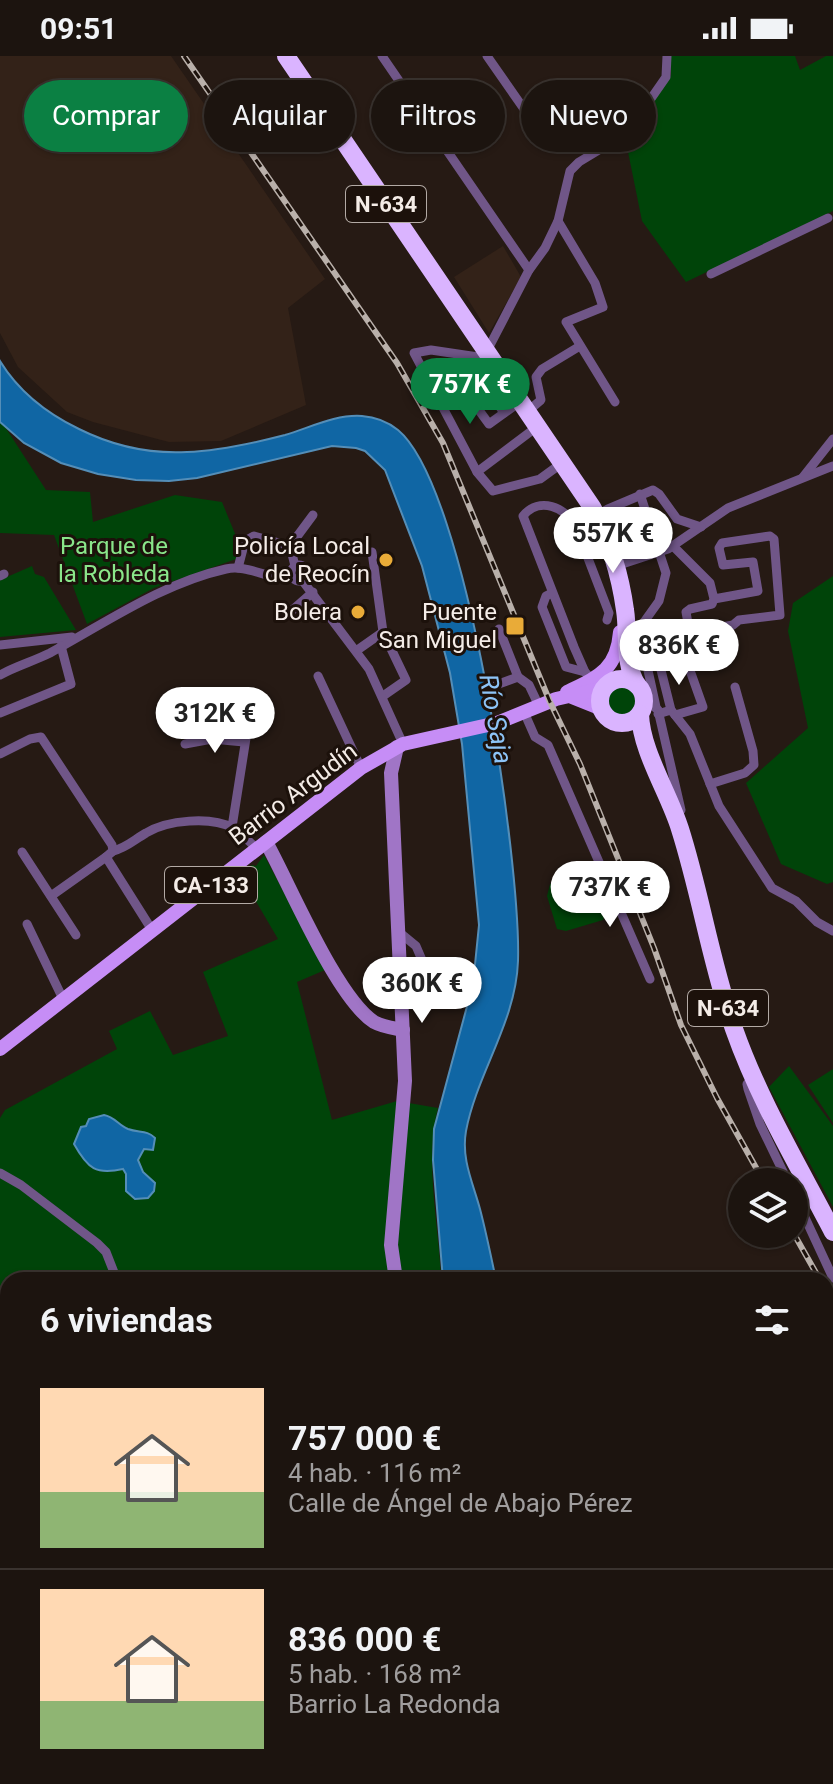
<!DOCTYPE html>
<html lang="es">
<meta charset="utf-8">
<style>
body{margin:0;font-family:Roboto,sans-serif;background:#29211d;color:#f1f3f6;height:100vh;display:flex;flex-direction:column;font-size:30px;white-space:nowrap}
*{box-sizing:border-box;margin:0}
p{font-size:26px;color:#a09e9e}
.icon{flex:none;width:44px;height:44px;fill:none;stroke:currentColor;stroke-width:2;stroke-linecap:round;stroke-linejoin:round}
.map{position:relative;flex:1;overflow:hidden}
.details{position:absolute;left:0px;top:1216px;width:834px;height:512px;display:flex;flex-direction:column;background:#1c140f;border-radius:24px 24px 0 0;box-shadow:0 2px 6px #0004,0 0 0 2px #3a332f}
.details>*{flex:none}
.hud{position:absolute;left:24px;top:24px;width:786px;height:72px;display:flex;gap:16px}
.buttons{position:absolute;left:728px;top:1112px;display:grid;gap:16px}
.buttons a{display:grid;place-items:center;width:80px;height:80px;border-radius:50%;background:#1c140f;box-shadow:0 2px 6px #0004,0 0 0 2px #3a332f;font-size:40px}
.price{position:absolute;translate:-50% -68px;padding:0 18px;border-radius:28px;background:#fff;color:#222;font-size:26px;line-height:52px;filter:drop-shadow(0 2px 4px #0008)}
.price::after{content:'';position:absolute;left:50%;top:48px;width:24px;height:18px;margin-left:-12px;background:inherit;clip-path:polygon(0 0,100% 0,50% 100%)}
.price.on{background:#0b8043;color:#fff}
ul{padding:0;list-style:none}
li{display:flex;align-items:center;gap:24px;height:200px;padding:0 40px}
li+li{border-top:2px solid #3a332f}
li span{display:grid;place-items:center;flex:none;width:224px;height:160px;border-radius:0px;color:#555}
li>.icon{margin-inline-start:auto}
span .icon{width:96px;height:96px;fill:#fffc;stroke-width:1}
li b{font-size:34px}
h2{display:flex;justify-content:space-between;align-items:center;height:96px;padding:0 40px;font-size:34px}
.tag{padding:0 28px;border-radius:36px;background:#1c140f;box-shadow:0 2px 6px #0004,0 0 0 2px #3a332f;font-size:28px;line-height:72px}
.tag.on{background:#0b8043;color:#fff}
.status{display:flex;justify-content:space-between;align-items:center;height:56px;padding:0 40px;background:#1c140f;direction:ltr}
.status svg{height:22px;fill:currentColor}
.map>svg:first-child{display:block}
.built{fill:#332218}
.green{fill:#004409}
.water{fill:#1066a4;stroke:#548eb8;stroke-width:2}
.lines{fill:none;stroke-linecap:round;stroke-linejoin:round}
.street{stroke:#705688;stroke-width:9}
.secondary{stroke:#a075c6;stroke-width:14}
.primary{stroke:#c68df6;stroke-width:14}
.highway{stroke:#dab4ff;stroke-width:18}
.rail-casing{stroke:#b9b0aa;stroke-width:6}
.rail{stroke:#1c110b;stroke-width:3;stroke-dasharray:9;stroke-linecap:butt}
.poi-dot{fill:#e9ab38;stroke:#1c110b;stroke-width:3}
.labels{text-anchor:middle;stroke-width:6;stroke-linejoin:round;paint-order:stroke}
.shield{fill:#1c110b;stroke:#b3aaa5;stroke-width:2}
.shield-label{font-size:22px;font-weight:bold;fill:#f4ece7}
.park-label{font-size:24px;fill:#8ae68a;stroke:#1c110b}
.poi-label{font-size:24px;fill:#f4ece7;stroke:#1c110b;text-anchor:end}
.street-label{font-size:24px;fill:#f4ece7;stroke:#1c110b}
.water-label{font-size:26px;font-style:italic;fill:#8dc4f7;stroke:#1c110b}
</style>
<div class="status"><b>09:51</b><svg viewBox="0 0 49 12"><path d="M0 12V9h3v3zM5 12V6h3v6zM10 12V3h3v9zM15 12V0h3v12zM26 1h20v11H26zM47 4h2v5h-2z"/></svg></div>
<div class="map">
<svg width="833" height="1728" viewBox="0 0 833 1728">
<rect width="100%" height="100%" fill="#261a14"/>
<g class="built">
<polygon points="0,0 171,0 325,223 288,252 306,349 221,385 169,386 93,366 67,356 18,311 0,277"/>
<polygon points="503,190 521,221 489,277 454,221"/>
</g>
<g class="green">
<polygon points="671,0 795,0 800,14 826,0 833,0 833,155 686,226 642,165 626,86 671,19"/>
<polygon points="0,363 46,434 90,436 93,466 175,439 222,446 238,485 239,502 154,532 87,568 54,479 0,477"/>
<polygon points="32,510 35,518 44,521 76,574 0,581 0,524"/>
<polygon points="833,520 833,826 827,828 781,808 746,727 808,672 788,575 793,547"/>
<circle cx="622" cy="645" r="14"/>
<path d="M264,799L325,914L297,926L332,1064L397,1045L438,1052C424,1108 439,1167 441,1224H8V1265L0,1252V1062L5,1054L117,993L109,975L150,955L173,999L228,980L203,916L278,883L240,818L252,809L256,810Z"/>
<polygon points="590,814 607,854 603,864 566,875 557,873 547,840 550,828"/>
<polygon points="789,1010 833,1070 833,1151 769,1031"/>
<polygon points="833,1013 833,1067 808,1029"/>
<polygon points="8,1339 8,1720 376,1720 375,1728 0,1728 0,1345"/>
</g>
<g class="water">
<path d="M0,305C19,336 46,357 79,373C113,390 149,398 187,396C220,395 254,387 285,379C309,372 336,358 362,360C376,361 388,366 398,374C468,432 521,809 518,905C516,966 477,1017 466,1075C461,1103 473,1127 480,1153C486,1176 491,1200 496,1224H443L433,1104L434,1073L473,928L479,869L462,688L450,617L422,510L385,414L365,395L356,392L332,390L197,422L169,425L136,424L98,418L61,407L24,387L0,366Z"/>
<path d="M104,1059C115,1061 118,1069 128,1073C139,1077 147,1074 155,1082L153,1094L144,1093L138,1104L143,1116L155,1127L154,1135L148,1142L135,1143L126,1135V1118L123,1113C96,1119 88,1113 74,1088L81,1071L86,1070L89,1063Z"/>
</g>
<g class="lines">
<g class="street">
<polyline points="382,0 529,214"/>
<polyline points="487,0 531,63"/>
<polyline points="558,165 595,227 603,251 566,266 615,346"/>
<polyline points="711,218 828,162"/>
<polyline points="470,307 504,357"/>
<polyline points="521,345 489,368 462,331 458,321 463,313 487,295 529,214 545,192 558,165 570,115 579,106 627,77 666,21 667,0"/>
<polyline points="528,355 541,344 536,321 542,313 580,290"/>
<polyline points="538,370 477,416 493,435 540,423 562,407"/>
<polyline points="477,416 414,297 431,294 478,301"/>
<polyline points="803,421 833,383"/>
<polyline points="640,438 666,517 659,545 639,573 656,651"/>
<path d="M576,471C566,451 539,440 523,460L574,591L585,616L594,626"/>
<polyline points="290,490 313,459"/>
<polyline points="673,490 710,527 714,543 758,535 753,506 723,509 719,492 722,487 770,480 774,483 780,559 739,564 733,569 693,576 689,573 686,556 690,553 712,548 714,543"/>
<polyline points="372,496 383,576 406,624 383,640"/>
<circle cx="299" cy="517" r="8"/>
<polyline points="616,510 668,493 728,452 833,410"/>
<polyline points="238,512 245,485 254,480 290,490 295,510"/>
<polyline points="0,520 4,518"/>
<polyline points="302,524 369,613 403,688"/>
<polyline points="552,537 546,540 542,551 566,611 585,616"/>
<polyline points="288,558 313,536"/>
<polyline points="607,564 609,557 576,471 608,453 653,434 659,438 677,463 701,471"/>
<polyline points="499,573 518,621"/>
<polyline points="641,581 652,578 671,654"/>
<polyline points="0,589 72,581"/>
<polyline points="356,595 383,576"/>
<path d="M0,619C16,610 34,605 50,597C107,566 163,527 226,513C249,508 269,525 292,521"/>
<polyline points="318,620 361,712"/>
<polyline points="496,629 518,621 529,629 539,650"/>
<polyline points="644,642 658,654 681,754"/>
<polyline points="524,656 535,681 548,689 650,923"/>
<polyline points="0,657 71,628 61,590"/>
<polyline points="658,658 671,654 690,678 719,750 772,832 796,845 817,866 833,875"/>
<polyline points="675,659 703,651 687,606"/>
<polyline points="185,688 212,683 244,686"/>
<polyline points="0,698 30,683 41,681 112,789 113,795 106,801 152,874"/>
<polyline points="710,728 745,717 754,709 753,695 735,631"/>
<polyline points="232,771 253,638"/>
<path d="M113,795C126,792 134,784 146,777C167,764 211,760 233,772C241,777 250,786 257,793"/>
<polyline points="22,796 76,879"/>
<polyline points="51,840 106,801"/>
<polyline points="27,868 63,943"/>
<polyline points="399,876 416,890 425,911 401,911"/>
<polyline points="753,1022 747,1028 748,1033 760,1068 788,1126"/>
<polyline points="0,1117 21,1129 97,1187 106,1196 117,1224"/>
<polyline points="794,1138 833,1222"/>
<polyline points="0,1256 8,1271"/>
<polyline points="0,1341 8,1335"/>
</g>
<g class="secondary">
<path d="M266,786C290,829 336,941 374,966C383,971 393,972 403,974"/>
<polyline points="396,1224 391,1189 405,1025 391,717 397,691"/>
<polyline points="526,1720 530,1728"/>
</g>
<g class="primary">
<path d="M567,636C598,621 617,614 620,576"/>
<polyline points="572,641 602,653"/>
<polyline points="0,993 361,712 403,688 497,667 556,643 604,632"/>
<polyline points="826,1322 833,1315"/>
<polyline points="423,1728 425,1720"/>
</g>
<g class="highway">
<path d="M286,0L592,451C609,483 620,517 625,554C629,579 623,606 637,629"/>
<circle cx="622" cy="645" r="22"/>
<path d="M640,658C641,695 669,737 680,773C701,839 711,908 734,973C759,1044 798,1109 833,1176"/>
</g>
<g class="rail-casing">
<g id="rail">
<polyline points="184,0 397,307 443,387 550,646 580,708 654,892 681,969 717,1042 764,1126"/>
<polyline points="794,1178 820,1224"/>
<polyline points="826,1235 833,1247"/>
</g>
</g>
<use href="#rail" class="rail"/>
</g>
<g class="poi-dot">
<circle cx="386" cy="504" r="8"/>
<circle cx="358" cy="556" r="8"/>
<rect x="505" y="560" width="20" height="20" rx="4"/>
</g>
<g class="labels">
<g class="shield">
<rect x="346" y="130" width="80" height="36" rx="6"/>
<rect x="165" y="811" width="92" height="36" rx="6"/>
<rect x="688" y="934" width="80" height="36" rx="6"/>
</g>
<g class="shield-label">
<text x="386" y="156">N-634</text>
<text x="211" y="837">CA-133</text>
<text x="728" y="960">N-634</text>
</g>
<g class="park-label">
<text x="114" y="498">Parque de<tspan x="114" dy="28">la Robleda</tspan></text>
</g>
<g class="poi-label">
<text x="370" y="498">Policía Local<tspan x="370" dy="28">de Reocín</tspan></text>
<text x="342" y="564">Bolera</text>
<text x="497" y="564">Puente<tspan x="497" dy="28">San Miguel</tspan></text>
</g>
<g class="street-label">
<text transform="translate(293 738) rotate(-37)" y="8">Barrio Argudín</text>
</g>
<g class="water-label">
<text transform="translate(496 663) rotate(80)" y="9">Río Saja</text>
</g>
</g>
</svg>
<div class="buttons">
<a><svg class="icon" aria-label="layers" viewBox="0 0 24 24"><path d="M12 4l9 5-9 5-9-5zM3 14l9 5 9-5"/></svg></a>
</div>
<b class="price on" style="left:470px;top:370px">757K €</b>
<b class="price" style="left:613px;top:519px">557K €</b>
<b class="price" style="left:679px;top:631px">836K €</b>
<b class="price" style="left:215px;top:699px">312K €</b>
<b class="price" style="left:610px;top:873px">737K €</b>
<b class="price" style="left:422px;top:969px">360K €</b>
<div class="hud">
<a class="tag on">Comprar</a>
<a class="tag">Alquilar</a>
<a class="tag">Filtros</a>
<a class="tag">Nuevo</a>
</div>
<section class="details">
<h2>6 viviendas<svg class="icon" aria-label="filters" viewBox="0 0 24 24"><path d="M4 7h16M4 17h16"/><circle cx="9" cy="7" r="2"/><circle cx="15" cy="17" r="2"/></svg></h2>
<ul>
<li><span style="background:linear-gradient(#ffd9b3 65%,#8fb573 0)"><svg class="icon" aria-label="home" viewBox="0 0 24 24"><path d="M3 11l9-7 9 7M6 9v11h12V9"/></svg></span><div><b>757 000 €</b><p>4 hab. · 116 m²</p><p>Calle de Ángel de Abajo Pérez</p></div></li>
<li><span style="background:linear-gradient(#ffd9b3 70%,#8fb573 0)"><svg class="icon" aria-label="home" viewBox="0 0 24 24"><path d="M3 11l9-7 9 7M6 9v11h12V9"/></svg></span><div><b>836 000 €</b><p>5 hab. · 168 m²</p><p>Barrio La Redonda</p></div></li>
</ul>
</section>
</div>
